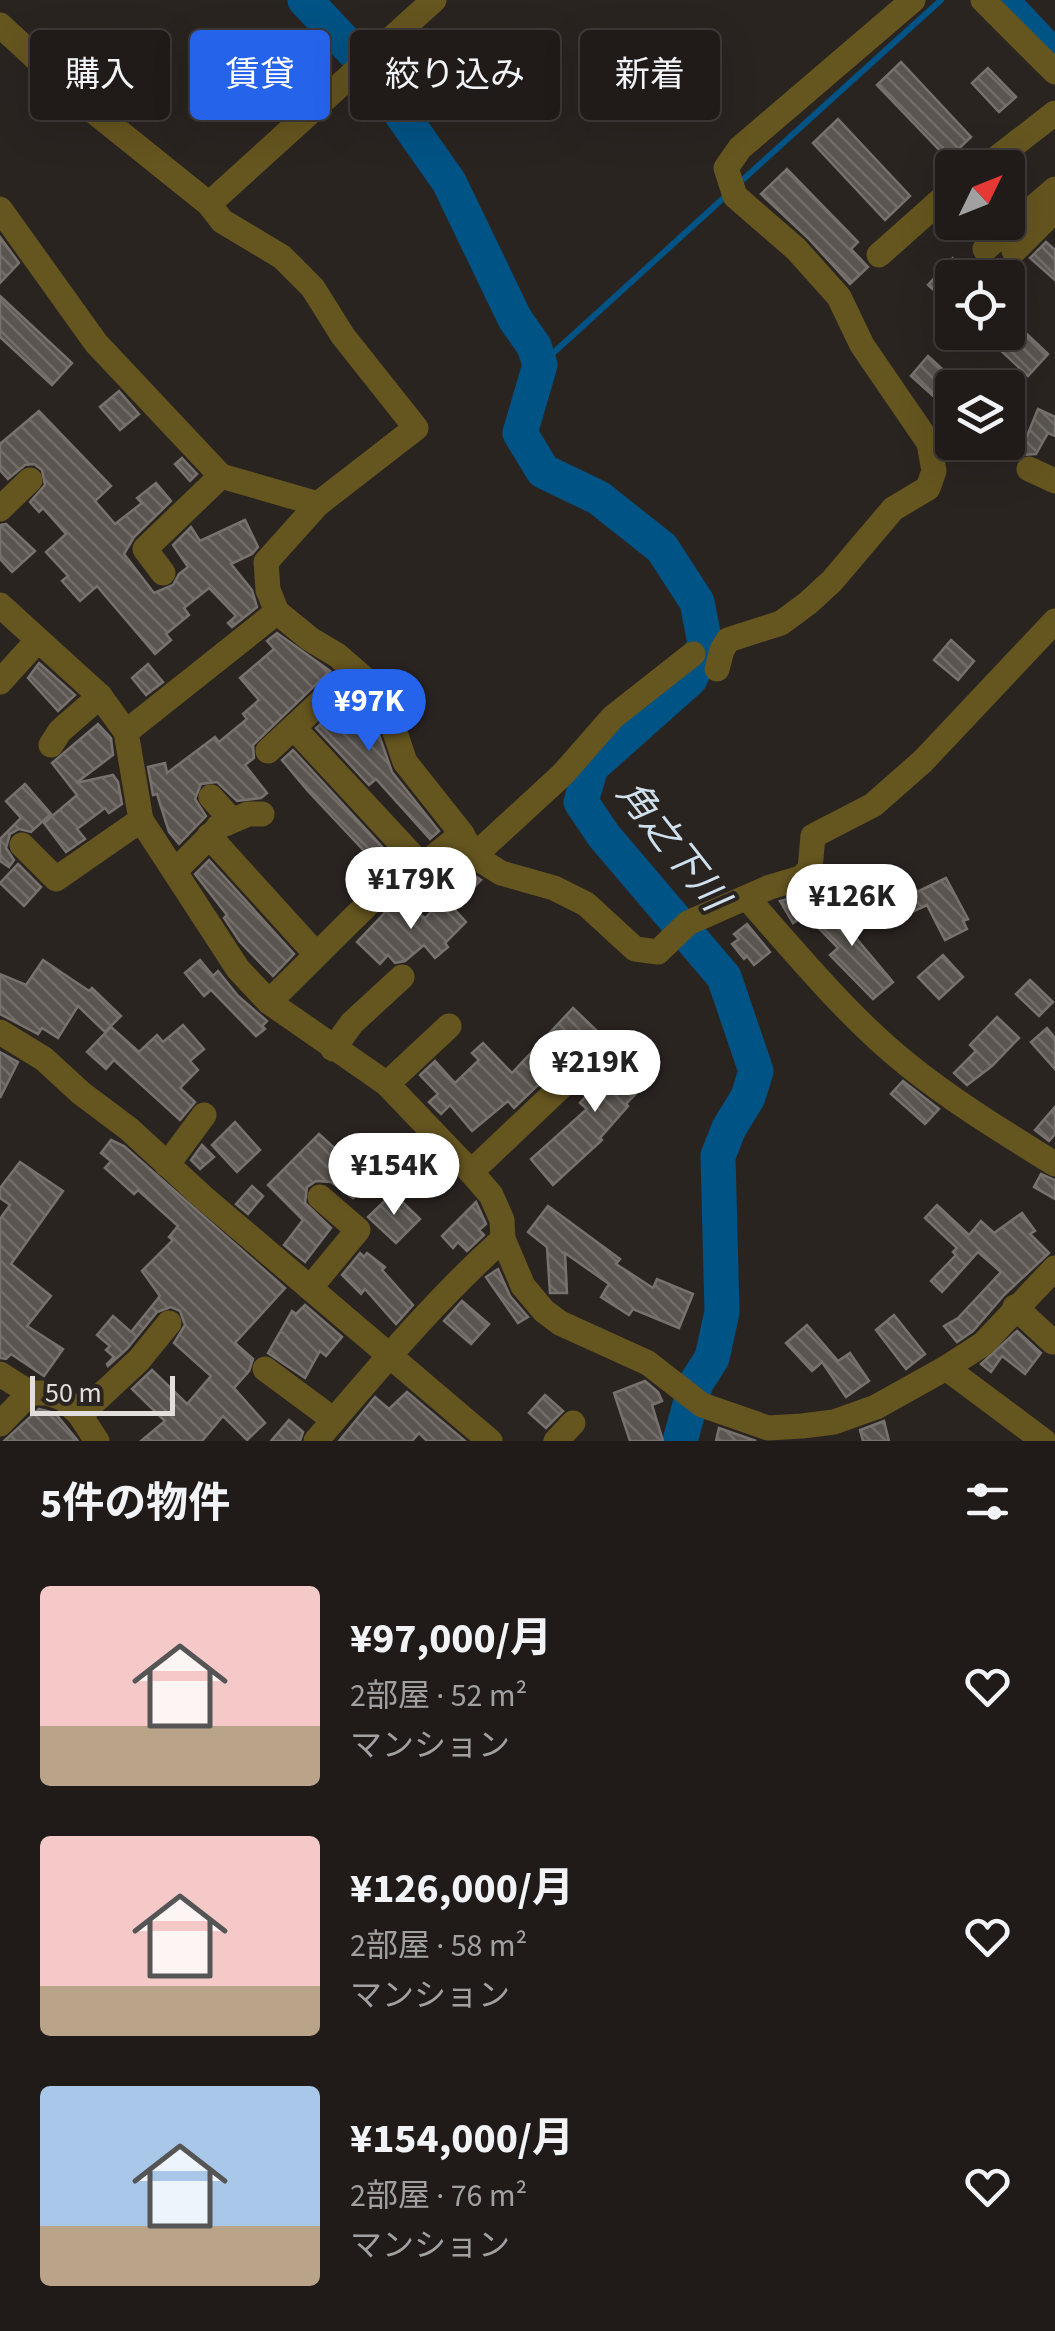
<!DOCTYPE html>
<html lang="ja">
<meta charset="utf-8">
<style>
body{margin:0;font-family:"Source Sans 3","Noto Sans JP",sans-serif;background:#282422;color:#f1f3f6;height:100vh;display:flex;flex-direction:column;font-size:38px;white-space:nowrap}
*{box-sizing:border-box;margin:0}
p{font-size:32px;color:#a2a1a2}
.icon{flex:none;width:55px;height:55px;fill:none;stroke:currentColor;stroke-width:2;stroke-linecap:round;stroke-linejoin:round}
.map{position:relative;height:1441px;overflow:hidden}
.drawer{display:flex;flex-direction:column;background:#201b19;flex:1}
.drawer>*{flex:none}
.banner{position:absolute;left:30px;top:30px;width:995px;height:90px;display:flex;gap:20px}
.needle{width:65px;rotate:47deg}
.fabs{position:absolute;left:935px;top:150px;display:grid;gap:20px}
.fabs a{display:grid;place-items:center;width:90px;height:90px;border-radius:10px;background:#201b19;box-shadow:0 10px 40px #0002,0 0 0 2px #3d3938;font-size:50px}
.scale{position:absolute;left:30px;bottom:25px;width:145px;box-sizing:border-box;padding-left:10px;border:5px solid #e2dedc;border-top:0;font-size:28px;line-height:35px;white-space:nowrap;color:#e2dedc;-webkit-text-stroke:8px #2a2421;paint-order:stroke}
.price{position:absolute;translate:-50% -85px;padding:0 22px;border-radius:35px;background:#fff;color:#222;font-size:32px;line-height:65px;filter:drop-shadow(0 2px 5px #0008)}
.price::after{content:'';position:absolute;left:50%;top:60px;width:30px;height:22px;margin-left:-15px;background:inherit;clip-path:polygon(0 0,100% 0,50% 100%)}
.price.active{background:#2563eb;color:#fff}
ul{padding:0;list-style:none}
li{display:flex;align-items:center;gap:30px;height:250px;padding:0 40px}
li span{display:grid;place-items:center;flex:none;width:280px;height:200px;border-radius:10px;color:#555}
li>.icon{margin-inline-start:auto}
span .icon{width:120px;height:120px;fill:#fffc;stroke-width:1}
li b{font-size:42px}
h2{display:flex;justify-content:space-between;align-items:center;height:120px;padding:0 40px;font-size:42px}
.chip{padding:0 35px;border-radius:10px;background:#201b19;box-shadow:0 10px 40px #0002,0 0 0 2px #3d3938;font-size:35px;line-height:90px}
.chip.active{background:#2563eb;color:#fff}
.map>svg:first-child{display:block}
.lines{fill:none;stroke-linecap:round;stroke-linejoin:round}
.stream{stroke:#005385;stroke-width:6}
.canal{stroke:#005385;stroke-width:20}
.river{stroke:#005385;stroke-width:35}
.building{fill:url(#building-back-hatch);stroke:#77726d;stroke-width:2.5}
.minor{stroke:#65551f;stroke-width:25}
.labels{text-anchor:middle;stroke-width:8;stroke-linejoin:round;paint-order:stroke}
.water-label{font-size:38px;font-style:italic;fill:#cfe0ee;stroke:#2a2421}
</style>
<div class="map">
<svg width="1055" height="1441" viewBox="0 0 1055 1441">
<defs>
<pattern id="building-back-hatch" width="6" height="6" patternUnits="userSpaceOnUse" patternTransform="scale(2.5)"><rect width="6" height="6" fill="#5a5550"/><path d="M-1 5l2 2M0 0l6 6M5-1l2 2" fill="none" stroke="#716d69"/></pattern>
</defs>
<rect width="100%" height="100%" fill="#2a2421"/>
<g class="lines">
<g class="stream">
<polyline points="738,184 941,0"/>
<polyline points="540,365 729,193"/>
</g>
<polyline class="canal" points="1011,0 1055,47"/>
<polyline class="river" points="305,0 369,68 449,182 515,319 534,346 540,365 520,433 543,471 599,498 662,548 697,602 705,643 690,679 591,767 581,802 604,836 724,977 756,1071 748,1097 729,1128 718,1156 722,1312 712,1358 696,1383 680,1441"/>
</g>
<g class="building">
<polygon points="901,62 971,137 948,159 877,85"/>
<polygon points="988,68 1016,97 999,112 972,83"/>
<polygon points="838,119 910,196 885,220 813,143"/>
<polygon points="787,169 858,242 851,249 868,267 850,284 808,238 761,194"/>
<polygon points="0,237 19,263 0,283"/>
<polygon points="1046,242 1055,250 1055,280 1030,258"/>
<polygon points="952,259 952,306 928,285"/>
<polygon points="0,296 72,363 52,385 0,337"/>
<polygon points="1008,316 1048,354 1028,376 981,332 1008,332"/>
<polygon points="928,356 952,378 952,413 911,376"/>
<polygon points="119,391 139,414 120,430 100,407"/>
<polygon points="1038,409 1055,417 1055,436 1048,433 1036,454 1021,455 1012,450 1021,432 1027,436"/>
<polygon points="39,411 111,486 95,501 115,524 142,503 137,498 156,483 171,501 134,537 124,554 154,593 173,585 179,574 188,567 173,545 191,527 200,541 245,520 258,547 252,554 231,564 252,590 257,607 232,627 228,623 236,616 209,588 184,608 189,615 166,634 171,640 155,654 97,586 80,601 62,581 68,576 46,552 66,534 43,508 39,512 30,502 45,485 42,470 34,464 25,465 8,479 0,470 0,444"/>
<polygon points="182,458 197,474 190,481 175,464"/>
<polygon points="6,524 35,551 12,572 0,559 0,525"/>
<polygon points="277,633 330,671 253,745 254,758 245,765 267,793 261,798 237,801 217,782 201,784 195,799 206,816 179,844 169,832 157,794 153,795 148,767 165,763 167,773 215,737 219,742 247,719 243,714 259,700 240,678 274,649 267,641"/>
<polygon points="951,640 974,661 958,680 934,660"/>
<polygon points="39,663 75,695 58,711 28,678"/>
<polygon points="148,664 163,682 146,695 132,678"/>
<polygon points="355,692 368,703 392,772 439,831 430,839 376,779 369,785 316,728"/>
<polygon points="98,724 111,738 113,755 76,783 113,775 118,782 122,804 109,813 105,808 77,829 85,839 66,852 44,823 77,795 52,763"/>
<polygon points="293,750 396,862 382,870 307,790 282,760"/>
<polygon points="25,784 51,814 31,832 19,829 10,834 6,848 14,860 9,867 0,861 0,839 21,818 6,801"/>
<polygon points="457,859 463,868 481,880 473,888 451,863"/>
<polygon points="209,860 294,954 273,976 240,942 224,918 227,915 195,874"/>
<polygon points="18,864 41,887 24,906 0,883"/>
<polygon points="946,878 968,919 963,921 967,929 945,940 927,905 901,917 889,893 912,882 917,892"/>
<polygon points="799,896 809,913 793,923 780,901"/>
<polygon points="399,898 425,918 444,898 466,922 445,943 448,947 435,958 424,945 405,961 395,963 388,955 380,964 357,942"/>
<polygon points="836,901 845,911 851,905 863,918 850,931 893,982 873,999 830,955 838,948 813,922"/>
<polygon points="747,924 770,952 754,965 747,956 744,959 732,944 739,939 734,934"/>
<polygon points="943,955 963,977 939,999 918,977"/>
<polygon points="43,960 89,991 92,988 121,1016 105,1032 78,1006 58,1038 42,1028 38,1034 0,1014 0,974 26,985"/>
<polygon points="200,960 213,976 218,971 238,996 267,1021 262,1026 265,1029 256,1036 211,990 204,996 185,973"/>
<polygon points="1030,980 1053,1002 1039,1016 1016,994"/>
<polygon points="573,1008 596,1030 514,1108 508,1101 472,1131 450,1105 441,1114 429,1102 438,1094 420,1075 435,1061 455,1083 479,1060 472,1053 483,1043 512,1073"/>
<polygon points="997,1017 1019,1038 992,1066 967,1085 954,1073 976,1051 970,1045"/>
<polygon points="183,1025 204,1049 190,1061 198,1070 180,1088 195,1102 180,1120 114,1060 106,1069 87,1052 111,1027 139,1052 157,1035 163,1042"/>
<polygon points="1047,1028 1055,1038 1055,1069 1031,1042"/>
<polygon points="626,1044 656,1073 626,1104 628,1106 600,1138 602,1140 553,1185 531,1159 587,1109 580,1103 614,1065 611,1062"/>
<polygon points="0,1052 18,1062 0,1098"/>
<polygon points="903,1081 939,1109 925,1124 891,1094"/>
<polygon points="1055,1107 1055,1134 1049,1141 1035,1130"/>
<polygon points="235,1122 260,1150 237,1172 212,1145"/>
<polygon points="319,1134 368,1179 353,1198 331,1182 316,1181 307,1187 305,1203 331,1228 305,1262 284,1245 303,1220 268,1185"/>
<polygon points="111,1140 124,1146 285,1288 235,1343 253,1359 249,1371 234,1388 265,1423 247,1440 223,1416 202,1441 141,1441 165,1421 132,1389 152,1370 187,1404 211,1376 174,1343 185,1325 180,1311 171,1307 157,1312 127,1349 108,1366 107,1364 114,1357 106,1350 110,1346 97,1335 113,1316 131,1332 160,1296 142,1271 173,1240 169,1237 178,1226 138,1190 134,1194 105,1168 111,1161 101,1153"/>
<polygon points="202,1145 214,1157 200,1169 191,1160"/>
<polygon points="20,1162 63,1191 11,1264 51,1296 27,1326 63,1349 44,1376 11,1354 6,1359 0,1358 0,1219 10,1205 0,1198 0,1188"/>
<polygon points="1041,1174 1055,1180 1055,1199 1034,1187"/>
<polygon points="252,1186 263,1196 248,1214 236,1204"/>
<polygon points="393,1193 420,1219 396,1243 368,1217"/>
<polygon points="476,1202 486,1224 479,1230 484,1235 467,1251 458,1242 453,1248 442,1236"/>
<polygon points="937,1205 969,1235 981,1221 994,1233 1022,1213 1035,1231 1030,1234 1049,1253 1004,1295 973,1331 957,1342 944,1326 958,1318 1001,1272 978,1252 942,1292 931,1281 956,1255 953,1252 957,1248 925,1218"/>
<polygon points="548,1206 620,1259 616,1264 653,1288 657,1279 693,1294 679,1328 633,1309 629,1315 601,1297 609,1284 565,1253 567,1293 550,1293 547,1247 528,1232"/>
<polygon points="360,1253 364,1257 367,1253 385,1267 382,1270 413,1305 396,1324 365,1289 361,1294 342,1275"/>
<polygon points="498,1269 510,1296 528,1317 518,1323 486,1277"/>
<polygon points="462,1301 489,1324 471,1344 444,1321"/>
<polygon points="305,1305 342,1337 326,1356 320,1351 305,1378 268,1353 292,1311 296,1314"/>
<polygon points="894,1315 925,1354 906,1369 876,1330"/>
<polygon points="807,1325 838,1361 850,1353 869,1381 846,1397 822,1362 812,1371 786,1343"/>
<polygon points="1017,1331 1041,1353 1025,1374 1002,1356 991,1372 981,1364"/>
<polygon points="645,1381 658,1392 662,1401 652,1405 663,1441 630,1441 614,1393"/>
<polygon points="407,1392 465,1441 427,1441 419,1433 412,1441 339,1441 375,1397 389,1409"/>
<polygon points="545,1395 563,1411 546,1428 529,1413"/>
<polygon points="39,1409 55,1413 78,1441 4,1441"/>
<polygon points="289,1420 303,1432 300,1441 271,1441"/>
<polygon points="884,1421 889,1441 863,1441 860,1430"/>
<polygon points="719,1428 756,1441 716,1441"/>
</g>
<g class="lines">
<g class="minor">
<polyline points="983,0 1055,72"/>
<polyline points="0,25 92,110 209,204 222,221 282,257 313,288 343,336 416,428 318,504 266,562 268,590 277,612 310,639 337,655 382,694 405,762 462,834 474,856 501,873 554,888 586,904 635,949 658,952 688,923 770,887 801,878 810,869 813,836 873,805 923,761 1055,621"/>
<polyline points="984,168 1055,113"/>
<polyline points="209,204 434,0"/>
<polyline points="0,209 96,343 221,476 145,549 163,573"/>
<polyline points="985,249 1055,189"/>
<polyline points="1014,251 1055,210"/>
<polyline points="879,255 952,190"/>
<polyline points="1029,469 1055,481"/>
<polyline points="221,476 318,504"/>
<polyline points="0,509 30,480"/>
<polyline points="0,605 100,696 126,732 141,820 238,969 269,1002 387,1084 471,1172 491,1195 502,1220 503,1239 523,1286 544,1311 560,1323 648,1363 702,1405 768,1428 802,1426 834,1422 876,1407 946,1368 983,1344 1055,1268"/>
<polyline points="717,669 722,650 728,640 781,623 808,603 832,581 893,509 928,488 934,471 929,443 862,345 839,297 796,249 735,196 726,168 740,148 913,0"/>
<polyline points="0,682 38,640"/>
<polyline points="294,728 422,866"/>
<polyline points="126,732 277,612"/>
<polyline points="51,745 60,731 100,696"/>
<polyline points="268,751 353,672"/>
<polyline points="218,827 248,814 262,814"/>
<polyline points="209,836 316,954"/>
<polyline points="22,845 56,879 141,820"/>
<polyline points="474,856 563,774 613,717 693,654"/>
<polyline points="175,871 229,817 211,797"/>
<path d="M747,898C798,955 848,1017 908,1065C954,1102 1005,1133 1055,1164"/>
<polyline points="269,1002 384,888 422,866 462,834"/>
<polyline points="0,1032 44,1059 81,1093 129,1129 204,1198 490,1441"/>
<polyline points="333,1049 352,1023 402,977"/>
<polyline points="387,1084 449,1026"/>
<polyline points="167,1165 204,1115"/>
<polyline points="471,1172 606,1044"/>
<polyline points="310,1288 358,1230 320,1197"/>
<polyline points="1015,1307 1053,1342"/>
<polyline points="946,1368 1044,1441"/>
<polyline points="265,1369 334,1420"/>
<polyline points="0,1374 30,1393 48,1393 64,1399 80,1415 97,1441"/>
<polyline points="80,1415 139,1360 169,1323"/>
<polyline points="0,1424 30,1393"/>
<path d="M316,1441C376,1371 434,1301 503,1239"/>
<polyline points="556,1441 573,1423"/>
</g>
</g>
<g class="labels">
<g class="water-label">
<text transform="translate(673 845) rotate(52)" y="13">角之下川</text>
</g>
</g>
</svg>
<div class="fabs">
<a><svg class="needle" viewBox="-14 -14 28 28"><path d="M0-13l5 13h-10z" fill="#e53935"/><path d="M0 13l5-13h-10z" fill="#a2a1a2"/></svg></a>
<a><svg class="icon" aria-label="locate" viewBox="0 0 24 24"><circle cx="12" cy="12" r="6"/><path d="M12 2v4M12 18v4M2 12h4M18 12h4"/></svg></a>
<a><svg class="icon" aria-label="layers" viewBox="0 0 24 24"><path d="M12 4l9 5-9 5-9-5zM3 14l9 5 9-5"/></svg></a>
</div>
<div class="scale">50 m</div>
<b class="price active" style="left:369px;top:754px">¥97K</b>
<b class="price" style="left:411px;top:932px">¥179K</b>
<b class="price" style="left:852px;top:949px">¥126K</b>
<b class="price" style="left:595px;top:1115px">¥219K</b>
<b class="price" style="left:394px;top:1218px">¥154K</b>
<div class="banner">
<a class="chip">購入</a>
<a class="chip active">賃貸</a>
<a class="chip">絞り込み</a>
<a class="chip">新着</a>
</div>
</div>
<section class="drawer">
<h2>5件の物件<svg class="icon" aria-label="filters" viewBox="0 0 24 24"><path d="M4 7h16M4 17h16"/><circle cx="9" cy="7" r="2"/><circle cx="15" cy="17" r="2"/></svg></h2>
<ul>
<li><span style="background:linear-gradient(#f6c9c9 70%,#b9a48a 0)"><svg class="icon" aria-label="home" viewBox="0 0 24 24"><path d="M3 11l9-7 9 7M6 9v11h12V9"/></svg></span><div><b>¥97,000/月</b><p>2部屋 · 52 m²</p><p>マンション</p></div><svg class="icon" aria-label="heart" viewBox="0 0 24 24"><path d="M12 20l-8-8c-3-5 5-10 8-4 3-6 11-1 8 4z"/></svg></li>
<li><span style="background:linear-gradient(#f6c9c9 75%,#b9a48a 0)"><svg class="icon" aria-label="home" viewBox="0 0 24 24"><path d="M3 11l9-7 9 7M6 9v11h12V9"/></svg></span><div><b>¥126,000/月</b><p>2部屋 · 58 m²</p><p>マンション</p></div><svg class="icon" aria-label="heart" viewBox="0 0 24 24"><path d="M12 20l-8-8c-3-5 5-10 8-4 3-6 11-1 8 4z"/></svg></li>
<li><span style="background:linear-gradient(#a9c7e8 70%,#b9a48a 0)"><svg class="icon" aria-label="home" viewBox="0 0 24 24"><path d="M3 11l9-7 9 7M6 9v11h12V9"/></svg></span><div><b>¥154,000/月</b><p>2部屋 · 76 m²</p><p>マンション</p></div><svg class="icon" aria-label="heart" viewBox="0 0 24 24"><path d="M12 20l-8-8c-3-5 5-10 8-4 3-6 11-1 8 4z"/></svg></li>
</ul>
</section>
